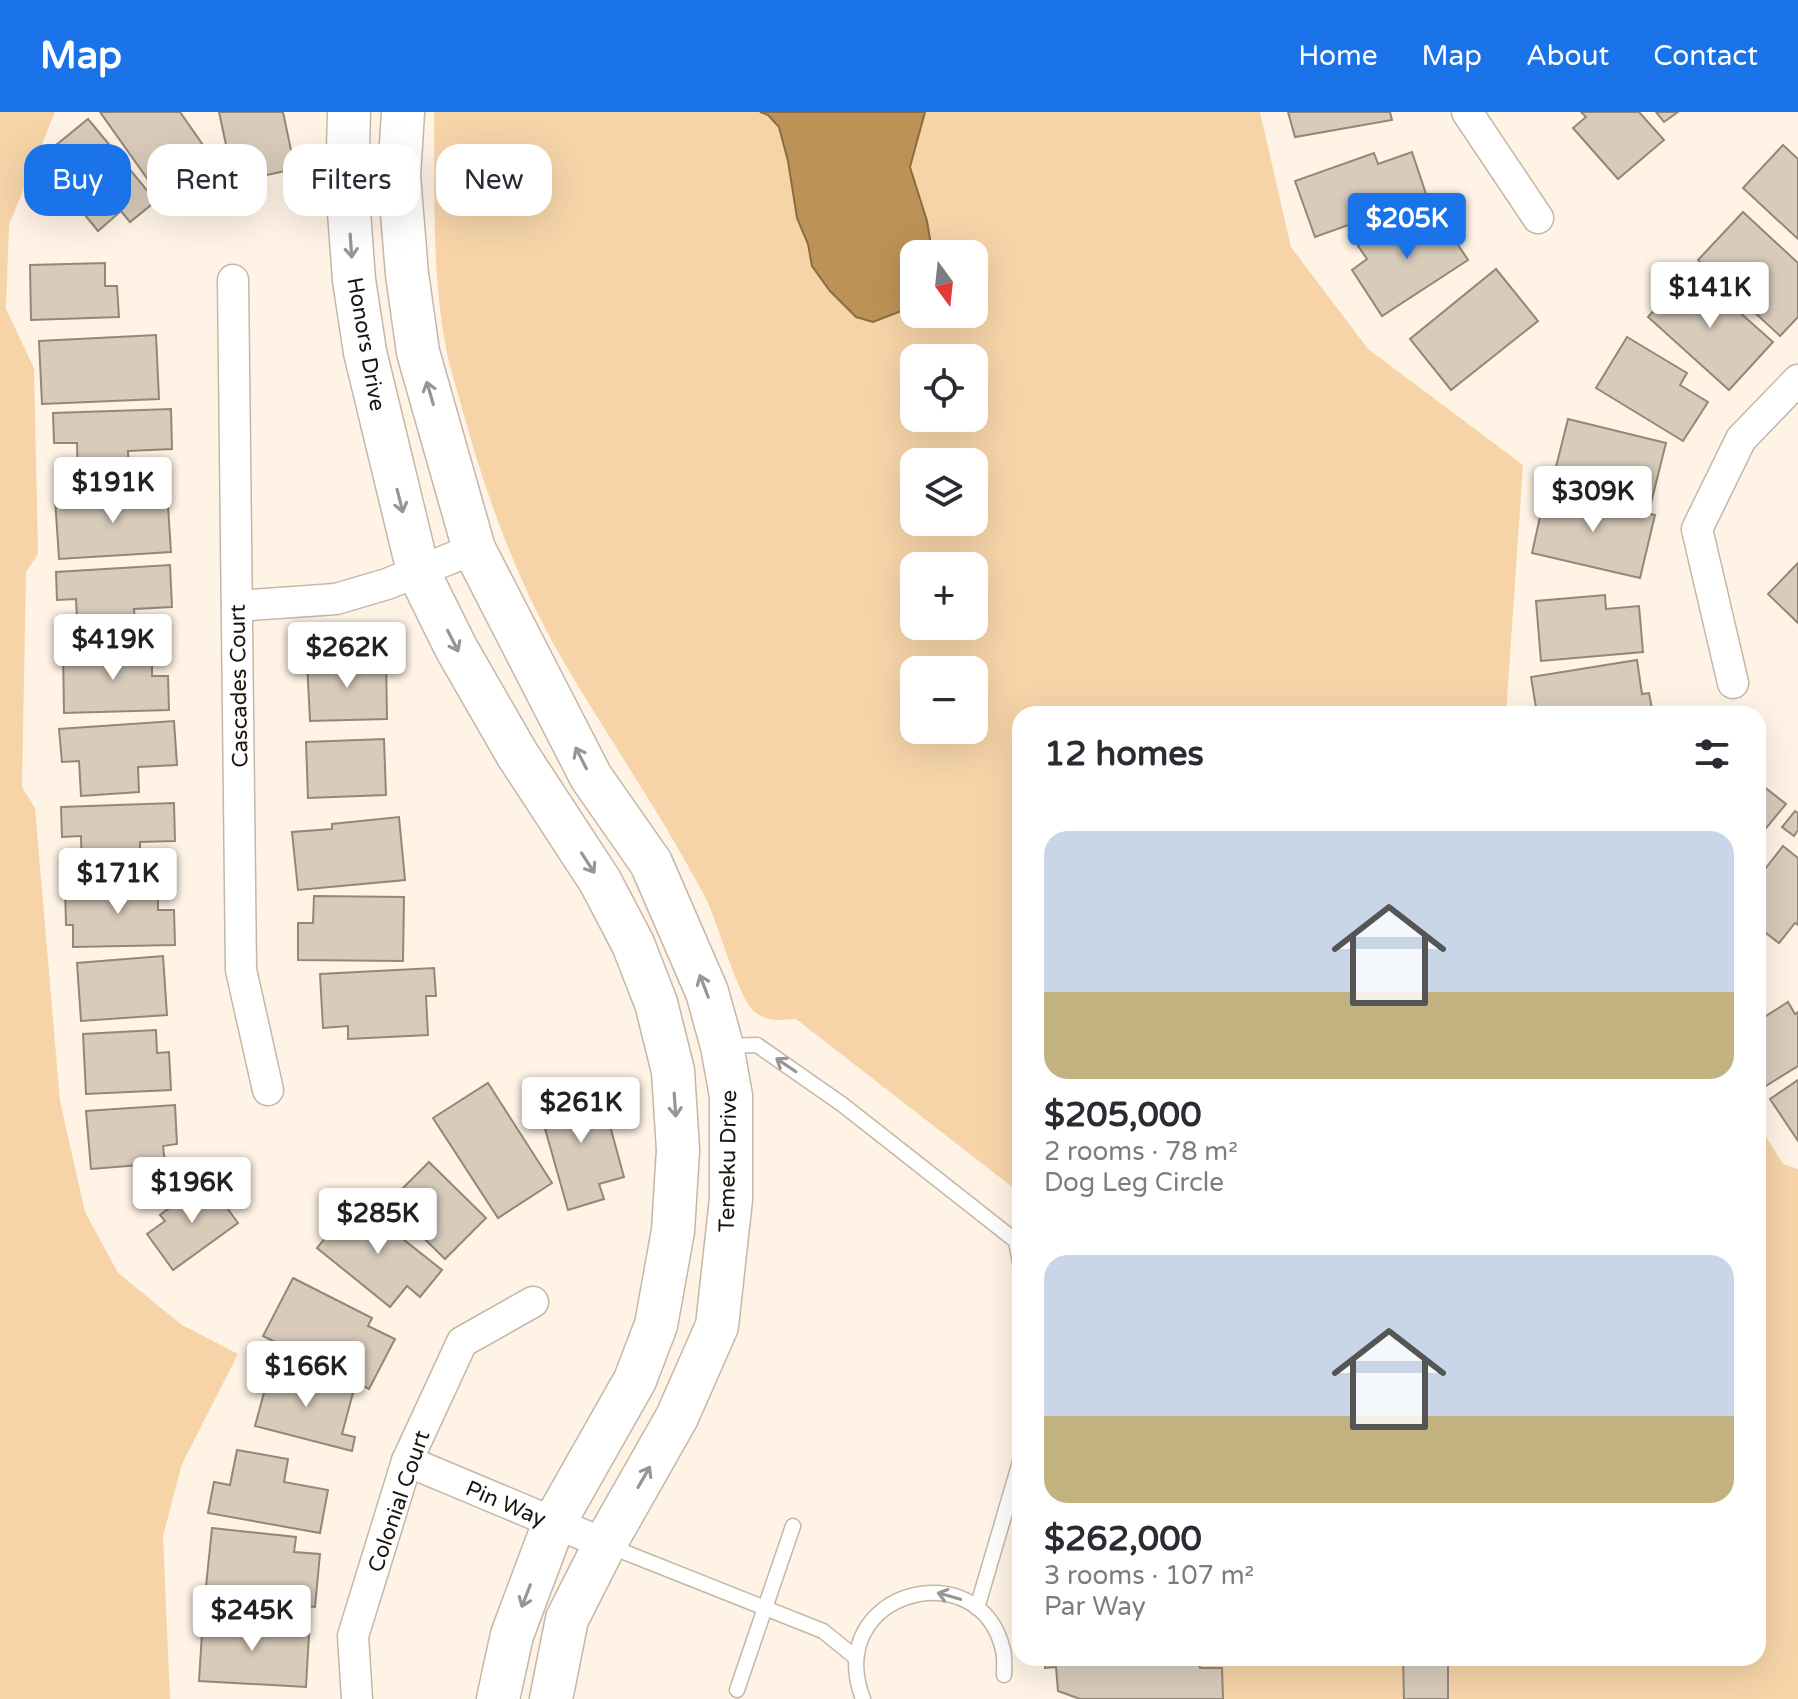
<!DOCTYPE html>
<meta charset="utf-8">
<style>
body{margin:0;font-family:"Varela Round",sans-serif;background:#f7f7f7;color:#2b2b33;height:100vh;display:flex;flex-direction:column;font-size:30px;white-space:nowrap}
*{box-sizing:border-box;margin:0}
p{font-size:26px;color:#7c7c81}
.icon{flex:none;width:44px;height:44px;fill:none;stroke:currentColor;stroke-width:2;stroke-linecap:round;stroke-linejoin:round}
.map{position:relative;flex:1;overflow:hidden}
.details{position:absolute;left:1012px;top:594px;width:754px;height:960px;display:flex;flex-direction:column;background:#fff;border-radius:24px;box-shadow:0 8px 32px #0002}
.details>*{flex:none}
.top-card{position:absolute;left:24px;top:32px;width:760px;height:72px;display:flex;gap:16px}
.needle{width:52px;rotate:165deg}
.controls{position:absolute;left:900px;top:128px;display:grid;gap:16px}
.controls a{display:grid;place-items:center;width:88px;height:88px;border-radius:16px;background:#fff;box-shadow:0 8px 32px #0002;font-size:40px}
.price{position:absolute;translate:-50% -68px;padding:0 18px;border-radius:8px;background:#fff;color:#222;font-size:26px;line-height:52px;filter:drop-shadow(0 2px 4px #0008)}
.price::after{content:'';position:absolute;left:50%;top:48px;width:24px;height:18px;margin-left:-12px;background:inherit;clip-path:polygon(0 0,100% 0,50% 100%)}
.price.on{background:#1a73e8;color:#fff}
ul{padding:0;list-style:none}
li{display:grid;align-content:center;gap:16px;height:424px;padding:0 32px}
li span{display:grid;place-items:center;height:248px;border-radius:24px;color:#555}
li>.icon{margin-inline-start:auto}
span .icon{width:144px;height:144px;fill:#fffc;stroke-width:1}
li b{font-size:34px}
h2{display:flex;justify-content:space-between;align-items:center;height:96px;padding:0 32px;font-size:34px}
.tag{padding:0 28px;border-radius:24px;background:#fff;box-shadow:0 8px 32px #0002;font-size:28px;line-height:72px}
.tag.on{background:#1a73e8;color:#fff}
header{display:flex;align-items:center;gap:48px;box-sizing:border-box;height:112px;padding:0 40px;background:#1a73e8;color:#fff}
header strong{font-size:38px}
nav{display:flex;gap:44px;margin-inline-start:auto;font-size:28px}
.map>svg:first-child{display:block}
.green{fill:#f6d4a8;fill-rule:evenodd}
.water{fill:#bd9256;stroke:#8c6c41;stroke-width:2}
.building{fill:#d8cbba;stroke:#938777;stroke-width:2}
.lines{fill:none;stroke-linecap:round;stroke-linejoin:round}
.lane-casing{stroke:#c4b7a7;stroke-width:17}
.street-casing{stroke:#c4b7a7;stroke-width:33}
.secondary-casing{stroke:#c4b7a7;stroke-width:45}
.lane{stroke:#fff;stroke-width:14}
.street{stroke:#fff;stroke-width:30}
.secondary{stroke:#fff;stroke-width:42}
.oneway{stroke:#989693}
.labels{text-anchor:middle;stroke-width:6;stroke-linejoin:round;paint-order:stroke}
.street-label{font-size:22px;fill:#1a150f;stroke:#fff}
</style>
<header>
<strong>Map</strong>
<nav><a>Home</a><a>Map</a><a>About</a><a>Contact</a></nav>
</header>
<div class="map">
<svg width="1798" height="1587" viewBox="0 0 1798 1587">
<rect width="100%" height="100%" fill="#fef3e5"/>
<g class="green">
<polygon points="0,0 55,0 9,113 6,197 34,256 38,442 26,460 22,675 35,696 60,989 85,1100 118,1161 182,1213 238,1242 182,1352 163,1424 170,1587 0,1587"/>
<path d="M434,0H1260L1291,135L1368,237L1523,353L1506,602H1020V1081L796,907C782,908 768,910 756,901C738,888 718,809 705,785C663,705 611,630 565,552C519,474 487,387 463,300C458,280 451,261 447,241C431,162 435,81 434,0ZM914,142H974V202H914ZM914,246H974V306H914ZM914,350H974V410H914ZM914,454H974V514H914ZM914,558H974V618H914Z"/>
<polygon points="1758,1012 1783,1052 1798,1057 1798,1587 1223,1587 1222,1556 1200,1556 1199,1546 1758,1546"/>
</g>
<polygon class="water" points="760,0 925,0 910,55 927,109 932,139 931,142 914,142 914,185 904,198 873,210 856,205 830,179 812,154 808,132 797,106 788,49 779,15 768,3"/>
<g class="building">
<polygon points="100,0 180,0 203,33 188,44 199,59 161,86"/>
<polygon points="219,0 283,0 295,57 234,70"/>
<polygon points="1288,0 1390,0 1392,8 1295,25"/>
<polygon points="1581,0 1639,0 1664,28 1618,67 1573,16 1586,5"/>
<polygon points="1656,0 1678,0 1664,10"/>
<polygon points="88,7 156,89 130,110 121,99 98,119 39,47"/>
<polygon points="1783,33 1798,47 1798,127 1743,76"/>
<polygon points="1412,40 1427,85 1315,125 1295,69 1374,41 1378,52"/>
<polygon points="1434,96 1468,148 1382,204 1352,158 1367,147 1358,134 1383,117 1389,127"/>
<polygon points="1743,100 1798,151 1798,205 1780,224 1698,148"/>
<polygon points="105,151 105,174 117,174 119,205 31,208 30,153"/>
<polygon points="1496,157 1538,209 1451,278 1410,227"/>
<polygon points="1691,157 1773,230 1729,278 1648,205"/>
<polygon points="156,223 159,287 42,292 39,229"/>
<polygon points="1627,225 1687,261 1680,273 1708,290 1683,329 1596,276"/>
<polygon points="171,297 172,337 128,339 129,366 78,367 77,331 54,331 53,301"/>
<polygon points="1568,307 1666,331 1651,391 1553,367"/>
<polygon points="1546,378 1655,403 1640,466 1532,441"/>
<polygon points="167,379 171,440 59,447 55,386"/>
<polygon points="1798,451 1798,511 1768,482"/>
<polygon points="170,453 172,495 134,497 136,523 78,527 76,487 57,488 56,460"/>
<polygon points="1605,483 1606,497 1639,494 1643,540 1541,549 1536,489"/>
<polygon points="152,537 152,564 168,564 169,598 64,601 63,540"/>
<polygon points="386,547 387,607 310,609 307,549"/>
<polygon points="1637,548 1642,582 1649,581 1653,602 1537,602 1531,565"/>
<polygon points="174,609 177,653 138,655 139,680 81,684 79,649 62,650 59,617"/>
<polygon points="384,627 386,683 308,686 306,630"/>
<polygon points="1758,670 1786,692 1758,726"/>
<polygon points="174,691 175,729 140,730 140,758 82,760 81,724 62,725 61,695"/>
<polygon points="1795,699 1798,701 1798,718 1794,724 1782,715"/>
<polygon points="399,705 405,768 298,778 292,720 332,717 332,712"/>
<polygon points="1783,734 1798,746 1798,813 1795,811 1779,831 1758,815 1758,766"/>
<polygon points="158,773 158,798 174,798 175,833 73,835 73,813 66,813 65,774"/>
<polygon points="314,784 404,785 403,849 298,848 298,811 313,811"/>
<polygon points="163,844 167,903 81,909 77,851"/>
<polygon points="434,856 436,884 426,884 428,923 348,927 348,914 323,916 320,862"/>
<polygon points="1788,890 1795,902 1798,900 1798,954 1761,977 1758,972 1758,909"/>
<polygon points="156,918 157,941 169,940 171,978 86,982 83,922"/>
<polygon points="1798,968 1798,1029 1770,987"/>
<polygon points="576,969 582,987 601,981 624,1065 599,1072 604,1087 568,1098 540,999 560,993 555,976"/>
<polygon points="488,971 552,1071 498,1106 433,1006"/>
<polygon points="175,993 177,1032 163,1034 165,1051 91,1057 86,999"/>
<polygon points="429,1050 486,1106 445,1147 388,1091"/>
<polygon points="207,1068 238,1111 173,1158 147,1122 165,1109 160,1103"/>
<polygon points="355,1089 442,1158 420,1185 407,1174 390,1195 317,1136"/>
<polygon points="293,1166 372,1206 368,1214 395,1227 369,1277 263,1224"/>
<polygon points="271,1255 354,1277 342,1322 355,1325 352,1339 255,1314"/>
<polygon points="237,1338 288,1347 284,1370 328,1378 320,1421 208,1401 214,1370 230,1373"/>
<polygon points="212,1416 296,1425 294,1440 320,1442 315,1495 205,1484"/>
<polygon points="203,1505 280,1509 280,1521 309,1522 306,1575 199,1569"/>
<polygon points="1045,1546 1199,1546 1200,1556 1222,1556 1223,1587 1080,1587 1058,1579 1056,1555 1045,1556"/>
<polygon points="1403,1546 1448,1546 1448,1587 1404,1587"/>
</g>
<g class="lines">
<g class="lane-casing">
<g id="lane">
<polyline points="724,934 757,933 843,993 1016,1129 1020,1151"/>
<polyline points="609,1434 823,1519 855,1545"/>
<polyline points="977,1496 1020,1350"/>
<polyline points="737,1578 793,1414"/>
<path d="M863,1587C822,1479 980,1438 1003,1538C1005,1546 1004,1555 1004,1563"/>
</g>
</g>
<g class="street-casing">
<g id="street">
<polyline points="1467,0 1538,106"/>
<polyline points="233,168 241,858 268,978"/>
<polyline points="237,494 336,487 387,472 474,437"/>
<polyline points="1733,571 1697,417 1741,327 1798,268"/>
<polyline points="407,1349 605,1432"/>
<polyline points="357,1587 353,1524 407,1349 462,1230 533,1190"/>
</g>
</g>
<g class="secondary-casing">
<g id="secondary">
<polyline points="349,0 347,73 354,168 365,240 418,459 456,536 517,642 600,769 633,832 656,891 673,959 678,1038 673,1119 656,1213 635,1268 554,1411 512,1523 498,1587"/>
<polyline points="403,0 399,64 407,162 418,240 474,437 591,665 651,751 707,880 722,934 731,984 731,1087 717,1214 677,1305 605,1432 567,1507 551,1587"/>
</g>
</g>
<use href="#lane" class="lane"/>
<use href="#street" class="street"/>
<use href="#secondary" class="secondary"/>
</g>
<defs><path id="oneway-shaft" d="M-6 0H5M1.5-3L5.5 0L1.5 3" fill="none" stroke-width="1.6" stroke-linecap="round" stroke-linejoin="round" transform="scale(2)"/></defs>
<g class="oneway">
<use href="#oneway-shaft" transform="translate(351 134) rotate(86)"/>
<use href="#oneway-shaft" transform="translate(430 281) rotate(-106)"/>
<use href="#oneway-shaft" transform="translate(400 389) rotate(76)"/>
<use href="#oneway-shaft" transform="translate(453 529) rotate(63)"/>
<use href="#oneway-shaft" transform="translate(581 646) rotate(-117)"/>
<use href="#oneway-shaft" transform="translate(588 751) rotate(57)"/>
<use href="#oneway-shaft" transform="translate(704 874) rotate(-111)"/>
<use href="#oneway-shaft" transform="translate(786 953) rotate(-146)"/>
<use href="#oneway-shaft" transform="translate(675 993) rotate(86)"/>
<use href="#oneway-shaft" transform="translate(644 1365) rotate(-60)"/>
<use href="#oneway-shaft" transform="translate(526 1484) rotate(111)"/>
<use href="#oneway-shaft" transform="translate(949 1484) rotate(-164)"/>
</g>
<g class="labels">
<g class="street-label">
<text transform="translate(367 232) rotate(80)" y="8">Honors Drive</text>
<text transform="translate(238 574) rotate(-91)" y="8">Cascades Court</text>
<text transform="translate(727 1049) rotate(-89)" y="8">Temeku Drive</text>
<text transform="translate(398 1389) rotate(-71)" y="8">Colonial Court</text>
<text transform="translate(506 1391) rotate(23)" y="8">Pin Way</text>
</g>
</g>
</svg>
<div class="controls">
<a><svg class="needle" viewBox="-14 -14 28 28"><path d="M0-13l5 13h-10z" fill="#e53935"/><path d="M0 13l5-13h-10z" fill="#7c7c81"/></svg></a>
<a><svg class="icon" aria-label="locate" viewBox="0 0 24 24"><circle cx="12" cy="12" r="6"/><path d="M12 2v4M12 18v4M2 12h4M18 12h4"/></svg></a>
<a><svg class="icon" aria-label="layers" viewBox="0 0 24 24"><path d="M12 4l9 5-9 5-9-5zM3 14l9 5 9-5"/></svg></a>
<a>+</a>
<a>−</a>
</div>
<b class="price on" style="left:1407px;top:149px">$205K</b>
<b class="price" style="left:1710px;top:218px">$141K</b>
<b class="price" style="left:113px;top:413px">$191K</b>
<b class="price" style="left:1593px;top:422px">$309K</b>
<b class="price" style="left:113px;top:570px">$419K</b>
<b class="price" style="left:347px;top:578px">$262K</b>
<b class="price" style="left:118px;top:804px">$171K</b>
<b class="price" style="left:581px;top:1033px">$261K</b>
<b class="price" style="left:192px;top:1113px">$196K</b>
<b class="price" style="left:378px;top:1144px">$285K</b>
<b class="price" style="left:306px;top:1297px">$166K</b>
<b class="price" style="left:252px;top:1541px">$245K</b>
<div class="top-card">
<a class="tag on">Buy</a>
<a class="tag">Rent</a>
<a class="tag">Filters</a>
<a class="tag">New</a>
</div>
<section class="details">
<h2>12 homes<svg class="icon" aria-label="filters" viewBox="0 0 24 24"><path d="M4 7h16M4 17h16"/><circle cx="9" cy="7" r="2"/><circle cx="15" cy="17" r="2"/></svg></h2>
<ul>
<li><span style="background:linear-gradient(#c9d6e8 65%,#c2b280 0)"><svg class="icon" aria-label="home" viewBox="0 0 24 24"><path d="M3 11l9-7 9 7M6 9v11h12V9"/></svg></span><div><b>$205,000</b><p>2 rooms · 78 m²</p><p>Dog Leg Circle</p></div></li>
<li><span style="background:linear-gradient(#c9d6e8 65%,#c2b280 0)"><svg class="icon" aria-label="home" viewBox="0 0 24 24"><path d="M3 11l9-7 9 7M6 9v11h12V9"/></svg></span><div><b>$262,000</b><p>3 rooms · 107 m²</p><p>Par Way</p></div></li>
</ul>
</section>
</div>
